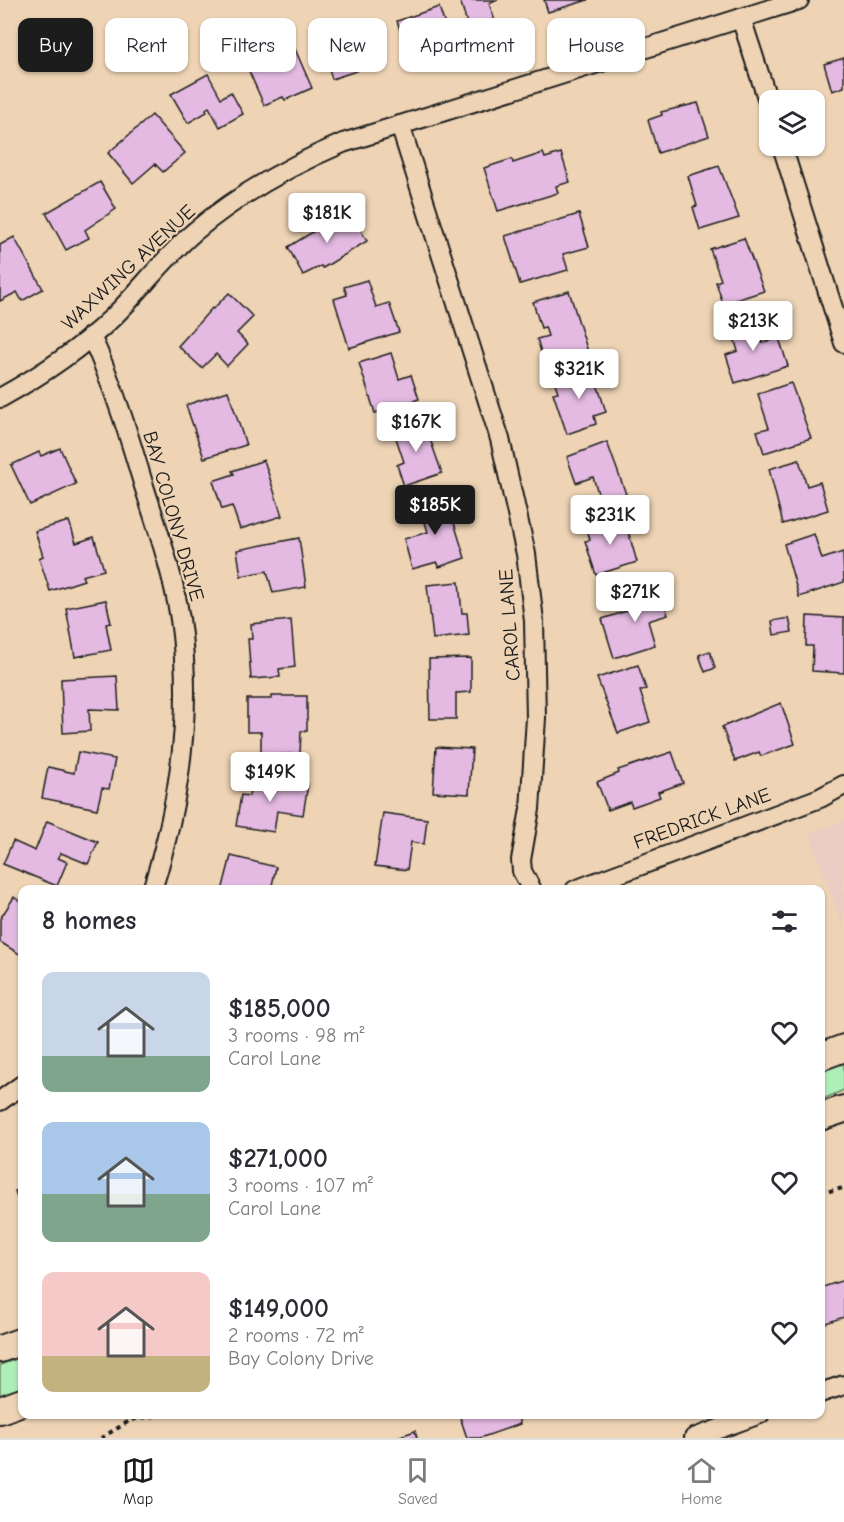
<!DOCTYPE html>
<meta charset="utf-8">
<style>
body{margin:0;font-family:"Comic Neue",sans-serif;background:#f2f2f3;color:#2b2b33;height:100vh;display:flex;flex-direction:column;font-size:22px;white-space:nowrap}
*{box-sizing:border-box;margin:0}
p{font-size:20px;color:#7c7c81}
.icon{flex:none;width:33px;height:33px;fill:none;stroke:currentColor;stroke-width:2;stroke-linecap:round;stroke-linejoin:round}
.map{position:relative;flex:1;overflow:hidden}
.sheet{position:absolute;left:18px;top:885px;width:807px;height:534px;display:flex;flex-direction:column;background:#fff;border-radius:12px;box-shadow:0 2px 4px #0004}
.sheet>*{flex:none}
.guide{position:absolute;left:18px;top:18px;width:808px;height:54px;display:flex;gap:12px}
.buttons{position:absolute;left:759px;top:90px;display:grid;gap:12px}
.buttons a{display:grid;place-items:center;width:66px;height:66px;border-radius:12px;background:#fff;box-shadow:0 2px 4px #0004;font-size:30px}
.price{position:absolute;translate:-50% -51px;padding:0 14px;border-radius:6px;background:#fff;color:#222;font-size:20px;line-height:39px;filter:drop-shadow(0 2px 3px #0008)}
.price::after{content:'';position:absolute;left:50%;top:36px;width:18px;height:14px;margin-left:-9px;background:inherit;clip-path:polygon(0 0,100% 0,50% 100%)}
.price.current{background:#1c1c1c;color:#fff}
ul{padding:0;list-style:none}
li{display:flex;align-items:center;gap:18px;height:150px;padding:0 24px}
li span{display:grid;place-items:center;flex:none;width:168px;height:120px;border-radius:12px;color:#555}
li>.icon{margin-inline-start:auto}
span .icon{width:72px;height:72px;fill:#fffc;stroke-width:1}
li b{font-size:26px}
h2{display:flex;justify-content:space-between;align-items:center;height:72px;padding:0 24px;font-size:26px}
.tag{padding:0 21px;border-radius:12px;background:#fff;box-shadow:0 2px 4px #0004;font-size:21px;line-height:54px}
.tag.current{background:#1c1c1c;color:#fff}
.tab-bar{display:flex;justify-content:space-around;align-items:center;height:84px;border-top:2px solid #e1e1e2;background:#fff;font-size:16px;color:#7c7c81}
.tab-bar a{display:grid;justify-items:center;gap:3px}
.tab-bar .current{color:#1c1c1c}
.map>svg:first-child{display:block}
.built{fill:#ebccc2}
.green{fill:#aeefb7;stroke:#65866a;stroke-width:1.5}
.building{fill:#e4bae2;stroke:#1c1c1c;stroke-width:1.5}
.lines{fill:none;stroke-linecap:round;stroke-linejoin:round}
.minor-casing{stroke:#1c1c1c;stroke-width:22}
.secondary-casing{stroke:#1c1c1c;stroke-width:30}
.path{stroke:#1c1c1c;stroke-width:4;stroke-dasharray:4.5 4.5;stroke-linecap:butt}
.minor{stroke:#eed4b5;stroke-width:18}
.secondary{stroke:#eed4b5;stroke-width:26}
.labels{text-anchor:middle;stroke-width:4.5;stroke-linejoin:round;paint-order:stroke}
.street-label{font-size:20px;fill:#1c1c1c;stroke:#eed4b5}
</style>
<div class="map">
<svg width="844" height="1438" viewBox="0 0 844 1438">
<rect width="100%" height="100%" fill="#eed4b5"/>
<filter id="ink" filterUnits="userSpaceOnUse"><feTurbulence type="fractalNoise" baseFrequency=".0167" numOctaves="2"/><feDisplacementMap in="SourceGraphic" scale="12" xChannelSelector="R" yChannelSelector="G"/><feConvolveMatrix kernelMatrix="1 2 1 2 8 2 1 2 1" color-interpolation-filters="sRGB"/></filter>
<g filter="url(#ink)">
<polygon class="built" points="844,821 844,931 809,833"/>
<g class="green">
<polygon points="844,1063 844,1090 821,1100 821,1071"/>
<polygon points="22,1357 22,1388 0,1396 0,1365"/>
</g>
<g class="building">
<polygon points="460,0 498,0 489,3 497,27 471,36"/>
<polygon points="544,0 588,0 548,12"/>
<polygon points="439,7 450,40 408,54 397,21"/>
<polygon points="372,28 380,50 355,58 359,70 332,79 321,44"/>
<polygon points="295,49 312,88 285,100 283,97 264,105 248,69"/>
<polygon points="844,58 844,87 832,91 824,64"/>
<polygon points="208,74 221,98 231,92 243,114 220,127 209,107 206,109 207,112 188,123 171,94"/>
<polygon points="698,103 709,136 658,153 648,120 662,115 661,112"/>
<polygon points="152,115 185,153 163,172 155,164 133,183 108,153"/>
<polygon points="543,153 545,158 561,153 570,182 556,186 558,193 498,211 484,168 512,159 513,163"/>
<polygon points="719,166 739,218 700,230 693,207 697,206 688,176"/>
<polygon points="100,182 116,209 85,230 89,238 66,250 46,213"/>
<polygon points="351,213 367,241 323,268 321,266 303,275 288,247 332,220 333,222"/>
<polygon points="579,214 589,247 563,254 568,270 520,284 505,236"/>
<polygon points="14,237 43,289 22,301 17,292 0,301 0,245"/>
<polygon points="744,238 764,291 723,304 716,282 721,280 710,249"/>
<polygon points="367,280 376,307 389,303 399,332 349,348 334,299 347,295 344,287"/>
<polygon points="569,291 588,352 545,365 537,339 548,336 545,327 541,328 533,302"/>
<polygon points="229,293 253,317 237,333 248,344 227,366 216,354 202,368 178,346 212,308 213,309"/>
<polygon points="753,314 762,343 779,338 788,366 735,383 726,355 738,351 729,322"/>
<polygon points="391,353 399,379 411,375 419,399 375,413 359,363"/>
<polygon points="592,368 606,412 594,416 596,424 567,434 553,393 558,392 554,380"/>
<polygon points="791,383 811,438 764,453 757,431 769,428 758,394"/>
<polygon points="228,391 246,445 204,458 186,405"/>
<polygon points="423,419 442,473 404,486 397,465 404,462 393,429"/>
<polygon points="607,442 626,494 601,503 593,477 576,483 567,457"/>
<polygon points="60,448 76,484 30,505 11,465 39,452 41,456"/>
<polygon points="264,460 282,516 240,529 232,506 222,509 213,481 234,474 232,471"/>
<polygon points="799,460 807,486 820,482 828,510 783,524 769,469"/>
<polygon points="445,494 465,558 439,567 437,562 412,569 404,539 428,532 419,502"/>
<polygon points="624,517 637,562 596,575 585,541 590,540 587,529"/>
<polygon points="69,521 76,543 94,537 104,570 82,576 84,580 50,591 39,558 43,556 35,531"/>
<polygon points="814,534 822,559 843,552 844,582 799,597 784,544"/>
<polygon points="299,538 306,587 273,593 267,571 241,576 237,550"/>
<polygon points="459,582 462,613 467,613 469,635 433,639 427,585"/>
<polygon points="658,585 668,615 648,621 655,645 614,658 602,619 633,609 628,594"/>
<polygon points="106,600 111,623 106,624 111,650 75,657 66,608"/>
<polygon points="807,616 844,618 844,673 812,671 813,646 806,646"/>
<polygon points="789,618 792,632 774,635 772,621"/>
<polygon points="291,620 295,667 279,669 280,677 251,679 248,639 252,639 251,624"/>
<polygon points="710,651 715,668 705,672 699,655"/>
<polygon points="471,658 471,692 456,693 456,719 430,719 429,659"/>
<polygon points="638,665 646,689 640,691 650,722 618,733 597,678"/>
<polygon points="117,676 119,710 89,709 90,731 63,733 61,679"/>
<polygon points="272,696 307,696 307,731 301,731 300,754 261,755 261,732 247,732 247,699 272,699"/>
<polygon points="781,703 795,744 761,756 759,752 735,761 722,727"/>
<polygon points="436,747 472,749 469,794 433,792"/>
<polygon points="78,752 115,759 109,789 102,788 97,809 42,798 48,767 74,773"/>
<polygon points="672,752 683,783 658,792 660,797 632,807 630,802 608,810 597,782 619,773 618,770"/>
<polygon points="252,776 308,784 303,815 277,811 274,832 236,826 241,795 249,796"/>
<polygon points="383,813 427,819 424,844 411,842 407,870 375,866"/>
<polygon points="47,821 98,842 88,864 61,853 58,858 67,862 57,886 3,864 13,841 35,851"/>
<polygon points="231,856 276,867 271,890 225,890 223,887"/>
<polygon points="14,897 22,903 21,955 0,942 0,919"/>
<polygon points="22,1189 22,1210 15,1191"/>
<polygon points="844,1280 844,1317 820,1325 820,1288"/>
<polygon points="459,1414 517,1414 520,1424 480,1438 467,1438"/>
<polygon points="415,1431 417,1438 394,1438"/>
</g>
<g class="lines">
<g class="minor-casing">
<g id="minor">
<polyline points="741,18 770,107"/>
<polyline points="400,125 500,439 526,554 534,621 536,718 530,809 521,860 522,871 532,890"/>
<polyline points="782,146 844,343"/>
<path d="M91,336C113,384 128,433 143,483C157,527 173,573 180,619C193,711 180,802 152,890"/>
<path d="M0,398C40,376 79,350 112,318C140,291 164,258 194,232C238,195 289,166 343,143L799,0"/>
<polyline points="575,890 820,798 844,785"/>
<polyline points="0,1101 22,1085"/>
<polyline points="820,1393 844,1385"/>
<polyline points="694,1438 760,1414"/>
</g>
</g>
<g class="secondary-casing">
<g id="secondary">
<polyline points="820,1057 844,1048"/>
<polyline points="820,1117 844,1109"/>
<polyline points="0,1349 22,1341"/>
<polyline points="0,1410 22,1402"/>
</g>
</g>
<g class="path">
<polyline points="820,1193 844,1188"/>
<polyline points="101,1438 131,1420 165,1414"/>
</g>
<use href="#minor" class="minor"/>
<use href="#secondary" class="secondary"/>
</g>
</g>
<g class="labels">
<g class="street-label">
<text transform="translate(128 267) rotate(-43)" y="7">WAXWING AVENUE</text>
<text transform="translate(174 516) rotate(74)" y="7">BAY COLONY DRIVE</text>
<text transform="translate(509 625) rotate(-94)" y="7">CAROL LANE</text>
<text transform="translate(702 818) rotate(-20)" y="7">FREDRICK LANE</text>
</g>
</g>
</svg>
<div class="buttons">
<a><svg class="icon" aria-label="layers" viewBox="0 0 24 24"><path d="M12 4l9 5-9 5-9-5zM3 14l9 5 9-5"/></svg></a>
</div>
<b class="price" style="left:327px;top:244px">$181K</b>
<b class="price" style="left:753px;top:352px">$213K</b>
<b class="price" style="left:579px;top:400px">$321K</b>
<b class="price" style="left:416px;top:453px">$167K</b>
<b class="price current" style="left:435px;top:536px">$185K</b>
<b class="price" style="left:610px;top:546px">$231K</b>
<b class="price" style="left:635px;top:623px">$271K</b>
<b class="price" style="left:270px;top:803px">$149K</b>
<div class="guide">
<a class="tag current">Buy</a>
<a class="tag">Rent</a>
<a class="tag">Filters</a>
<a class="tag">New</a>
<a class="tag">Apartment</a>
<a class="tag">House</a>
</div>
<section class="sheet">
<h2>8 homes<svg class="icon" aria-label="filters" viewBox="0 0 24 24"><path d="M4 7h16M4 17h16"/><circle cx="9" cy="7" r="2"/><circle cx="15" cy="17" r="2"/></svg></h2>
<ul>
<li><span style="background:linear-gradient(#c9d6e8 70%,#7fa58c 0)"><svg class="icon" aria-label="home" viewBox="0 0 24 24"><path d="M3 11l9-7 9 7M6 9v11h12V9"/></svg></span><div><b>$185,000</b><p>3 rooms · 98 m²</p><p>Carol Lane</p></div><svg class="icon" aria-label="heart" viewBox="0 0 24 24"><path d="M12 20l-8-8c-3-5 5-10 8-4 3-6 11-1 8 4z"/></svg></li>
<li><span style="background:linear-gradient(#a9c7e8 60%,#7fa58c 0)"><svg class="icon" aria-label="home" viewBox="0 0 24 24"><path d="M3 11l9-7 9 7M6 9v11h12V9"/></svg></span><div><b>$271,000</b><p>3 rooms · 107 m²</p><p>Carol Lane</p></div><svg class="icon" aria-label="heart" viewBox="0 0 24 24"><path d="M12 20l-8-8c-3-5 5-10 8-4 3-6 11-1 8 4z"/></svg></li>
<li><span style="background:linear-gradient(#f6c9c9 70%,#c2b280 0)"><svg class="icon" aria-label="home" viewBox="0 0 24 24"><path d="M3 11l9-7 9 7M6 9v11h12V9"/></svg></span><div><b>$149,000</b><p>2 rooms · 72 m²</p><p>Bay Colony Drive</p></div><svg class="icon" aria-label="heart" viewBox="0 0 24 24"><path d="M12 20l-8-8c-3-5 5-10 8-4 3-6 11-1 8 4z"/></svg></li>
</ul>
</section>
</div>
<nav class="tab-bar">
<a class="current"><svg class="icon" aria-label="map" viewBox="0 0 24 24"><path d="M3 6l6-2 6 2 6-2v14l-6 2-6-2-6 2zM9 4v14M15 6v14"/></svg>Map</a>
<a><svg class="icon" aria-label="saved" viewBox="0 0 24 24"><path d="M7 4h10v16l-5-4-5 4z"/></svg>Saved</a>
<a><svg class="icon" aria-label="home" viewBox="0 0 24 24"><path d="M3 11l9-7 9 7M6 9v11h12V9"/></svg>Home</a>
</nav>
